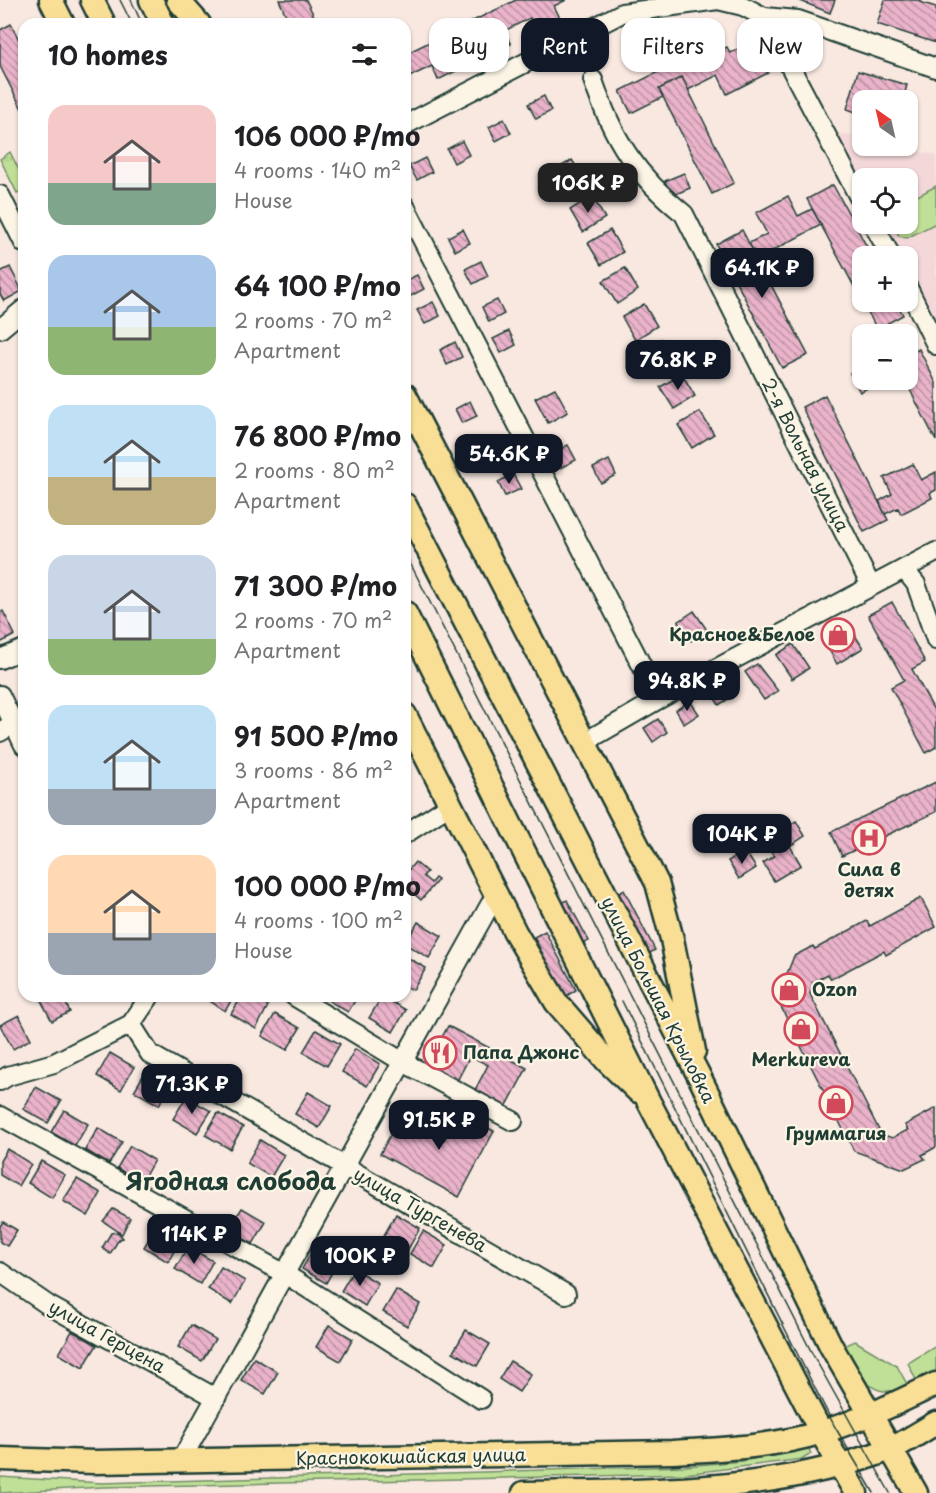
<!DOCTYPE html>
<meta charset="utf-8">
<style>
body{margin:0;font-family:"Playpen Sans",sans-serif;background:#f6f6f6;color:#202124;height:100vh;display:flex;flex-direction:column;font-size:22px;white-space:nowrap}
*{box-sizing:border-box;margin:0}
p{font-size:20px;color:#757577}
.icon{flex:none;width:33px;height:33px;fill:none;stroke:currentColor;stroke-width:2;stroke-linecap:round;stroke-linejoin:round}
.map{position:relative;flex:1;overflow:hidden}
.side{position:absolute;left:18px;top:18px;width:393px;height:984px;display:flex;flex-direction:column;background:#fff;border-radius:18px;box-shadow:0 2px 4px #0004}
.side>*{flex:none}
.top-card{position:absolute;left:429px;top:18px;width:417px;height:54px;display:flex;gap:12px}
.needle{width:39px;rotate:326deg}
.controls{position:absolute;left:852px;top:90px;display:grid;gap:12px}
.controls a{display:grid;place-items:center;width:66px;height:66px;border-radius:12px;background:#fff;box-shadow:0 2px 4px #0004;font-size:30px}
.price{position:absolute;translate:-50% -51px;padding:0 14px;border-radius:12px;background:#111827;color:#fff;font-size:20px;line-height:39px;filter:drop-shadow(0 2px 3px #0008)}
.price::after{content:'';position:absolute;left:50%;top:36px;width:18px;height:14px;margin-left:-9px;background:inherit;clip-path:polygon(0 0,100% 0,50% 100%)}
.price.selected{background:#222;color:#fff}
ul{padding:0;list-style:none}
li{display:flex;align-items:center;gap:18px;height:150px;padding:0 30px}
li span{display:grid;place-items:center;flex:none;width:168px;height:120px;border-radius:18px;color:#555}
li>.icon{margin-inline-start:auto}
span .icon{width:72px;height:72px;fill:#fffc;stroke-width:1}
li b{font-size:26px}
h2{display:flex;justify-content:space-between;align-items:center;height:72px;padding:0 30px;font-size:26px}
.chip{padding:0 21px;border-radius:18px;background:#fff;box-shadow:0 2px 4px #0004;font-size:21px;line-height:54px}
.chip.selected{background:#111827;color:#fff}
.map>svg:first-child{display:block}
.built{fill:#f4d8d9}
.grass{fill:#c0df97;stroke:#708e66;stroke-width:1.5}
.park{fill:url(#park-tufts);stroke:#708e66;stroke-width:1.5}
.building{fill:url(#building-back-hatch);stroke:#1f3d34;stroke-width:1.5}
.lines{fill:none;stroke-linecap:round;stroke-linejoin:round}
.minor-casing{stroke:#1f3d34;stroke-width:22}
.major-casing{stroke:#1f3d34;stroke-width:27}
.minor{stroke:#fcf5e5;stroke-width:18}
.major{stroke:#f9df96;stroke-width:22}
.tram{stroke:#1f3d34;stroke-width:1.5}
.labels{text-anchor:middle;stroke-width:4.5;stroke-linejoin:round;paint-order:stroke}
.street-label{font-size:18px;fill:#1f3d34;stroke:#fcf5e5}
.poi-label{font-size:18px;font-weight:bold;fill:#1f3d34;stroke:#fcf5e5}
.district-label{font-size:24px;font-weight:bold;fill:#1f3d34;stroke:#fcf5e5}
</style>
<div class="map">
<svg width="936" height="1493" viewBox="0 0 936 1493">
<defs>
<pattern id="park-tufts" width="24" height="20" patternUnits="userSpaceOnUse" patternTransform="scale(1.5)"><rect width="24" height="20" fill="#c0df97"/><path d="M3 7l-1-3M5 7V3M7 7l1-3M15 17l-1-3M17 17v-4M19 17l1-3" fill="none" stroke="#a5c083"/></pattern>
<pattern id="building-back-hatch" width="6" height="6" patternUnits="userSpaceOnUse" patternTransform="scale(1.5)"><rect width="6" height="6" fill="#eab3ca"/><path d="M-1 5l2 2M0 0l6 6M5-1l2 2" fill="none" stroke="#bd93a5"/></pattern>
</defs>
<rect width="100%" height="100%" fill="#f8e8e0"/>
<filter id="ink" filterUnits="userSpaceOnUse"><feTurbulence type="fractalNoise" baseFrequency=".0167" numOctaves="2"/><feDisplacementMap in="SourceGraphic" scale="12" xChannelSelector="R" yChannelSelector="G"/><feConvolveMatrix kernelMatrix="1 2 1 2 8 2 1 2 1" color-interpolation-filters="sRGB"/></filter>
<g filter="url(#ink)">
<polygon class="built" points="832,132 862,139 862,146 891,146 936,155 936,330 908,276 908,256 897,256 880,224 908,224 908,178 862,178 862,190"/>
<g class="grass">
<polygon points="936,186 936,223 907,238 899,236 893,224 908,224 908,201"/>
<path d="M855,1341L897,1366L908,1386C871,1404 859,1373 842,1347Z"/>
<polygon points="936,1346 936,1371 917,1382 908,1363"/>
<polygon points="800,1449 809,1449 811,1454 803,1459 685,1474 103,1487 0,1493 0,1477 102,1483 685,1466 743,1461"/>
</g>
<polygon class="park" points="10,152 24,180 24,190 17,193 0,159"/>
<g class="building">
<polygon points="279,0 306,0 318,24 290,24"/>
<polygon points="516,0 566,0 554,6 561,20 537,31 530,18 504,31 511,44 489,55 482,41 453,55 460,69 438,80 432,66 405,79 405,54"/>
<polygon points="798,0 835,0 830,13"/>
<polygon points="885,0 921,0 920,2 936,7 936,43 877,24"/>
<polygon points="11,24 24,50 24,113 0,66 0,30"/>
<polygon points="714,44 717,52 727,47 730,53 740,48 743,53 755,47 768,73 727,94 718,75 688,90 682,77 659,89 663,97 631,113 620,91"/>
<polygon points="858,71 907,85 903,100 862,100 862,114 847,109"/>
<polygon points="682,77 734,183 712,194 659,89"/>
<polygon points="544,96 551,111 536,119 528,104"/>
<polygon points="504,119 511,133 496,141 489,127"/>
<polygon points="462,141 469,155 454,163 447,149"/>
<polygon points="425,158 432,172 417,180 409,166"/>
<polygon points="572,160 586,182 564,195 550,173"/>
<polygon points="684,173 690,188 671,196 665,181"/>
<polygon points="833,185 872,256 862,256 862,302 896,302 903,315 877,329 807,199"/>
<polygon points="592,196 605,218 583,232 570,210"/>
<polygon points="788,196 798,216 812,209 821,225 757,259 749,243 767,234 756,213"/>
<polygon points="463,229 470,243 455,251 448,237"/>
<polygon points="610,230 623,252 601,265 588,243"/>
<polygon points="742,230 808,355 782,368 716,244"/>
<polygon points="481,261 488,276 473,284 465,269"/>
<polygon points="10,267 22,291 4,301 0,294 0,272"/>
<polygon points="625,268 638,290 617,304 603,281"/>
<polygon points="417,275 424,289 409,297 405,281"/>
<polygon points="497,300 504,314 489,322 482,307"/>
<polygon points="433,302 440,316 425,324 417,310"/>
<polygon points="644,304 657,326 635,340 622,317"/>
<polygon points="509,331 516,345 501,353 493,339"/>
<polygon points="661,339 674,361 653,375 639,352"/>
<polygon points="455,342 462,357 447,365 440,350"/>
<polygon points="919,349 936,383 936,441 905,380 908,380 908,355"/>
<polygon points="862,366 862,380 877,380 879,382 860,392 850,373"/>
<polygon points="682,374 695,396 674,409 660,387"/>
<polygon points="555,388 568,412 548,423 535,398"/>
<polygon points="825,395 888,520 864,532 802,407"/>
<polygon points="470,401 477,416 462,423 455,409"/>
<polygon points="700,412 714,434 692,448 678,425"/>
<polygon points="568,445 576,460 560,468 553,453"/>
<polygon points="609,460 616,475 601,483 593,468"/>
<polygon points="913,464 921,480 936,472 936,490 930,493 932,498 901,514 898,508 885,514 879,501 892,494 884,478"/>
<polygon points="513,474 521,489 505,496 498,482"/>
<polygon points="892,602 925,662 912,669 936,714 936,747 926,753 891,687 904,680 868,615"/>
<polygon points="3,611 15,635 0,643 0,613"/>
<polygon points="694,611 707,630 691,641 678,622"/>
<polygon points="848,624 863,648 837,664 823,639"/>
<polygon points="793,644 809,668 792,679 776,655"/>
<polygon points="757,664 778,691 764,700 745,672"/>
<polygon points="724,682 733,696 719,705 710,691"/>
<polygon points="690,701 699,714 684,724 676,710"/>
<polygon points="658,719 667,732 653,742 644,728"/>
<polygon points="936,782 936,812 842,856 831,832"/>
<polygon points="796,821 805,836 790,846 801,865 774,881 763,863 774,856 762,837 776,828 778,832"/>
<polygon points="745,851 756,868 739,879 728,861"/>
<polygon points="415,862 427,872 423,876 431,883 435,878 438,880 421,900 405,886 409,878 405,874"/>
<polygon points="624,890 655,950 645,956 614,896"/>
<polygon points="921,898 936,927 886,955 884,951 831,979 828,974 813,982 810,994 881,1134 892,1138 908,1130 905,1125 936,1108 936,1147 922,1155 925,1159 904,1169 854,1151 777,999 794,956 813,946 815,949 867,921 870,926"/>
<polygon points="567,900 589,941 582,944 561,904"/>
<polygon points="418,922 442,936 429,958 405,944"/>
<polygon points="545,931 576,990 565,997 534,937"/>
<polygon points="405,956 426,968 413,990 405,986"/>
<polygon points="62,996 70,1012 52,1021 39,997"/>
<polygon points="202,996 234,996 225,1011"/>
<polygon points="242,996 251,996 268,1006 256,1029 231,1014"/>
<polygon points="325,996 358,996 348,1012 324,998"/>
<polygon points="382,996 406,1010 393,1032 369,1018"/>
<polygon points="275,1014 300,1028 287,1050 262,1036"/>
<polygon points="19,1015 31,1039 13,1049 0,1025"/>
<polygon points="448,1026 527,1068 505,1109 474,1092 488,1065 470,1056 456,1083 426,1067"/>
<polygon points="316,1030 340,1044 327,1066 303,1052"/>
<polygon points="355,1049 380,1064 367,1086 342,1072"/>
<polygon points="110,1053 134,1067 121,1090 97,1076"/>
<polygon points="147,1069 171,1083 159,1105 134,1091"/>
<polygon points="36,1087 61,1101 48,1123 23,1109"/>
<polygon points="308,1092 332,1106 319,1128 295,1114"/>
<polygon points="186,1097 211,1111 197,1133 173,1119"/>
<polygon points="64,1110 88,1124 75,1146 51,1132"/>
<polygon points="459,1112 494,1131 459,1197 380,1154 400,1117 444,1140"/>
<polygon points="218,1113 243,1127 230,1149 205,1135"/>
<polygon points="98,1128 122,1142 109,1164 85,1150"/>
<polygon points="260,1140 284,1155 271,1177 247,1163"/>
<polygon points="130,1146 154,1160 141,1183 117,1168"/>
<polygon points="7,1149 31,1164 18,1186 0,1175 0,1161"/>
<polygon points="41,1161 65,1175 52,1198 28,1183"/>
<polygon points="77,1179 101,1193 88,1216 63,1201"/>
<polygon points="242,1208 266,1222 253,1244 228,1230"/>
<polygon points="113,1209 130,1218 122,1234 103,1221"/>
<polygon points="396,1214 420,1228 407,1251 383,1237"/>
<polygon points="3,1222 17,1230 7,1246 0,1242 0,1226"/>
<polygon points="157,1225 181,1239 168,1262 144,1247"/>
<polygon points="423,1231 447,1245 434,1268 410,1254"/>
<polygon points="118,1232 123,1238 119,1239 110,1254 102,1248 111,1233"/>
<polygon points="315,1246 339,1260 326,1283 302,1269"/>
<polygon points="188,1247 213,1261 200,1284 175,1269"/>
<polygon points="221,1267 245,1281 232,1304 208,1289"/>
<polygon points="354,1269 378,1283 365,1306 341,1291"/>
<polygon points="396,1290 420,1304 407,1326 383,1312"/>
<polygon points="191,1325 215,1339 202,1361 178,1347"/>
<polygon points="329,1325 353,1339 340,1361 316,1347"/>
<polygon points="466,1330 490,1344 477,1366 453,1352"/>
<polygon points="72,1331 97,1345 83,1368 59,1354"/>
<polygon points="254,1358 278,1372 265,1394 241,1380"/>
<polygon points="510,1361 531,1374 519,1392 499,1379"/>
</g>
<g class="lines">
<g class="minor-casing">
<g id="minor">
<polyline points="764,17 798,20 936,68"/>
<path d="M593,80C612,137 636,176 684,214L871,586"/>
<polyline points="405,125 622,13 718,0 743,6 764,17 862,203"/>
<polyline points="0,195 24,243"/>
<polyline points="405,206 659,699"/>
<polyline points="873,224 891,256"/>
<polyline points="908,288 936,345"/>
<polyline points="0,329 24,309"/>
<polyline points="904,569 916,584 936,640"/>
<polyline points="0,659 24,649"/>
<polyline points="0,695 24,745"/>
<polyline points="0,732 24,717"/>
<polyline points="583,743 659,699 936,552"/>
<polyline points="405,834 450,805"/>
<polyline points="294,996 403,1062 513,1121"/>
<polyline points="131,1024 150,1054 566,1294"/>
<polyline points="0,1081 8,1076 54,1063 131,1024 150,996"/>
<polyline points="0,1116 285,1274 481,1399"/>
<polyline points="0,1272 48,1305 216,1398"/>
<polyline points="181,1460 496,894"/>
</g>
</g>
<g class="major-casing">
<g id="major">
<polyline points="51,0 63,24"/>
<polyline points="92,0 104,24"/>
<polyline points="151,0 163,24"/>
<polyline points="178,0 199,24"/>
<polyline points="405,395 657,883 672,939 694,1051"/>
<polyline points="405,505 699,1076 831,1346 916,1493"/>
<polyline points="405,613 649,1102 821,1432 856,1493"/>
<polyline points="405,715 515,932 556,1002 607,1061 638,1091"/>
<path d="M0,1459L94,1462L672,1452C722,1449 774,1447 822,1432C862,1420 899,1402 936,1384"/>
<path d="M524,1493C647,1491 773,1493 888,1450C905,1443 920,1432 936,1423"/>
</g>
</g>
<use href="#minor" class="minor"/>
<use href="#major" class="major"/>
<g class="tram">
<polyline points="120,0 132,24"/>
<polyline points="131,0 142,24"/>
<polyline points="405,553 813,1355 890,1493"/>
<polyline points="622,1001 801,1361 835,1427 874,1493"/>
</g>
</g>
</g>
<defs>
<g id="shop-ring" transform="scale(1.725)"><circle r="9.5" fill="#fcf5e5" stroke="#d1495b" stroke-width="1.5"/><path d="M-5-2.5h2.3a2.7 3.5 0 0 1 5.4 0H5L5.5 6h-11ZM-1.5-2.5h3a1.5 2.3 0 0 0-3 0Z" fill="#d1495b"/></g>
<g id="hospital-ring" transform="scale(1.725)"><circle r="9.5" fill="#fcf5e5" stroke="#d1495b" stroke-width="1.5"/><path d="M-5-5h3v3.5h4V-5h3V5h-3V1.5h-4V5h-3Z" fill="#d1495b"/></g>
<g id="restaurant-ring" transform="scale(1.725)"><circle r="9.5" fill="#fcf5e5" stroke="#d1495b" stroke-width="1.5"/><path d="M-5-6h1v4h1v-4h1v4h1v-4h1v5L-1.5 .5V6h-2V.5L-5-1ZM5-6V6H3V1.5H1.5Q1.5-4 5-6Z" fill="#d1495b"/></g>
</defs>
<g fill-rule="evenodd">
<use href="#shop-ring" x="838" y="635"/>
<use href="#hospital-ring" x="869" y="838"/>
<use href="#shop-ring" x="789" y="990"/>
<use href="#shop-ring" x="801" y="1029"/>
<use href="#restaurant-ring" x="440" y="1053"/>
<use href="#shop-ring" x="836" y="1103"/>
</g>
<g class="labels">
<g class="street-label">
<text transform="translate(805 455) rotate(63)" y="6">2-я Вольная улица</text>
<text transform="translate(658 1000) rotate(63)" y="6">улица Большая Крыловка</text>
<text transform="translate(420 1210) rotate(30)" y="6">улица Тургенева</text>
<text transform="translate(107 1337) rotate(29)" y="6">улица Герцена</text>
<text transform="translate(411 1457) rotate(-1)" y="6">Краснококшайская улица</text>
</g>
<g class="poi-label">
<text x="815" y="641" text-anchor="end">Красное&amp;Белое</text>
<text x="869" y="876">Сила в<tspan x="869" dy="21">детях</tspan></text>
<text x="812" y="996" text-anchor="start">Ozon</text>
<text x="463" y="1059" text-anchor="start">Папа Джонс</text>
<text x="801" y="1066">Merkureva</text>
<text x="836" y="1140">Груммагия</text>
</g>
<g class="district-label">
<text x="231" y="1190">Ягодная слобода</text>
</g>
</g>
</svg>
<div class="controls">
<a><svg class="needle" viewBox="-14 -14 28 28"><path d="M0-13l5 13h-10z" fill="#e53935"/><path d="M0 13l5-13h-10z" fill="#757577"/></svg></a>
<a><svg class="icon" aria-label="locate" viewBox="0 0 24 24"><circle cx="12" cy="12" r="6"/><path d="M12 2v4M12 18v4M2 12h4M18 12h4"/></svg></a>
<a>+</a>
<a>−</a>
</div>
<b class="price selected" style="left:588px;top:214px">106K ₽</b>
<b class="price" style="left:762px;top:299px">64.1K ₽</b>
<b class="price" style="left:678px;top:391px">76.8K ₽</b>
<b class="price" style="left:509px;top:485px">54.6K ₽</b>
<b class="price" style="left:687px;top:712px">94.8K ₽</b>
<b class="price" style="left:742px;top:865px">104K ₽</b>
<b class="price" style="left:192px;top:1115px">71.3K ₽</b>
<b class="price" style="left:439px;top:1151px">91.5K ₽</b>
<b class="price" style="left:194px;top:1265px">114K ₽</b>
<b class="price" style="left:360px;top:1287px">100K ₽</b>
<div class="top-card">
<a class="chip">Buy</a>
<a class="chip selected">Rent</a>
<a class="chip">Filters</a>
<a class="chip">New</a>
</div>
<section class="side">
<h2>10 homes<svg class="icon" aria-label="filters" viewBox="0 0 24 24"><path d="M4 7h16M4 17h16"/><circle cx="9" cy="7" r="2"/><circle cx="15" cy="17" r="2"/></svg></h2>
<ul>
<li><span style="background:linear-gradient(#f6c9c9 65%,#7fa58c 0)"><svg class="icon" aria-label="home" viewBox="0 0 24 24"><path d="M3 11l9-7 9 7M6 9v11h12V9"/></svg></span><div><b>106 000 ₽/mo</b><p>4 rooms · 140 m²</p><p>House</p></div></li>
<li><span style="background:linear-gradient(#a9c7e8 60%,#8fb573 0)"><svg class="icon" aria-label="home" viewBox="0 0 24 24"><path d="M3 11l9-7 9 7M6 9v11h12V9"/></svg></span><div><b>64 100 ₽/mo</b><p>2 rooms · 70 m²</p><p>Apartment</p></div></li>
<li><span style="background:linear-gradient(#bfe0f5 60%,#c2b280 0)"><svg class="icon" aria-label="home" viewBox="0 0 24 24"><path d="M3 11l9-7 9 7M6 9v11h12V9"/></svg></span><div><b>76 800 ₽/mo</b><p>2 rooms · 80 m²</p><p>Apartment</p></div></li>
<li><span style="background:linear-gradient(#c9d6e8 70%,#8fb573 0)"><svg class="icon" aria-label="home" viewBox="0 0 24 24"><path d="M3 11l9-7 9 7M6 9v11h12V9"/></svg></span><div><b>71 300 ₽/mo</b><p>2 rooms · 70 m²</p><p>Apartment</p></div></li>
<li><span style="background:linear-gradient(#bfe0f5 70%,#9aa5b1 0)"><svg class="icon" aria-label="home" viewBox="0 0 24 24"><path d="M3 11l9-7 9 7M6 9v11h12V9"/></svg></span><div><b>91 500 ₽/mo</b><p>3 rooms · 86 m²</p><p>Apartment</p></div></li>
<li><span style="background:linear-gradient(#ffd9b3 65%,#9aa5b1 0)"><svg class="icon" aria-label="home" viewBox="0 0 24 24"><path d="M3 11l9-7 9 7M6 9v11h12V9"/></svg></span><div><b>100 000 ₽/mo</b><p>4 rooms · 100 m²</p><p>House</p></div></li>
</ul>
</section>
</div>
